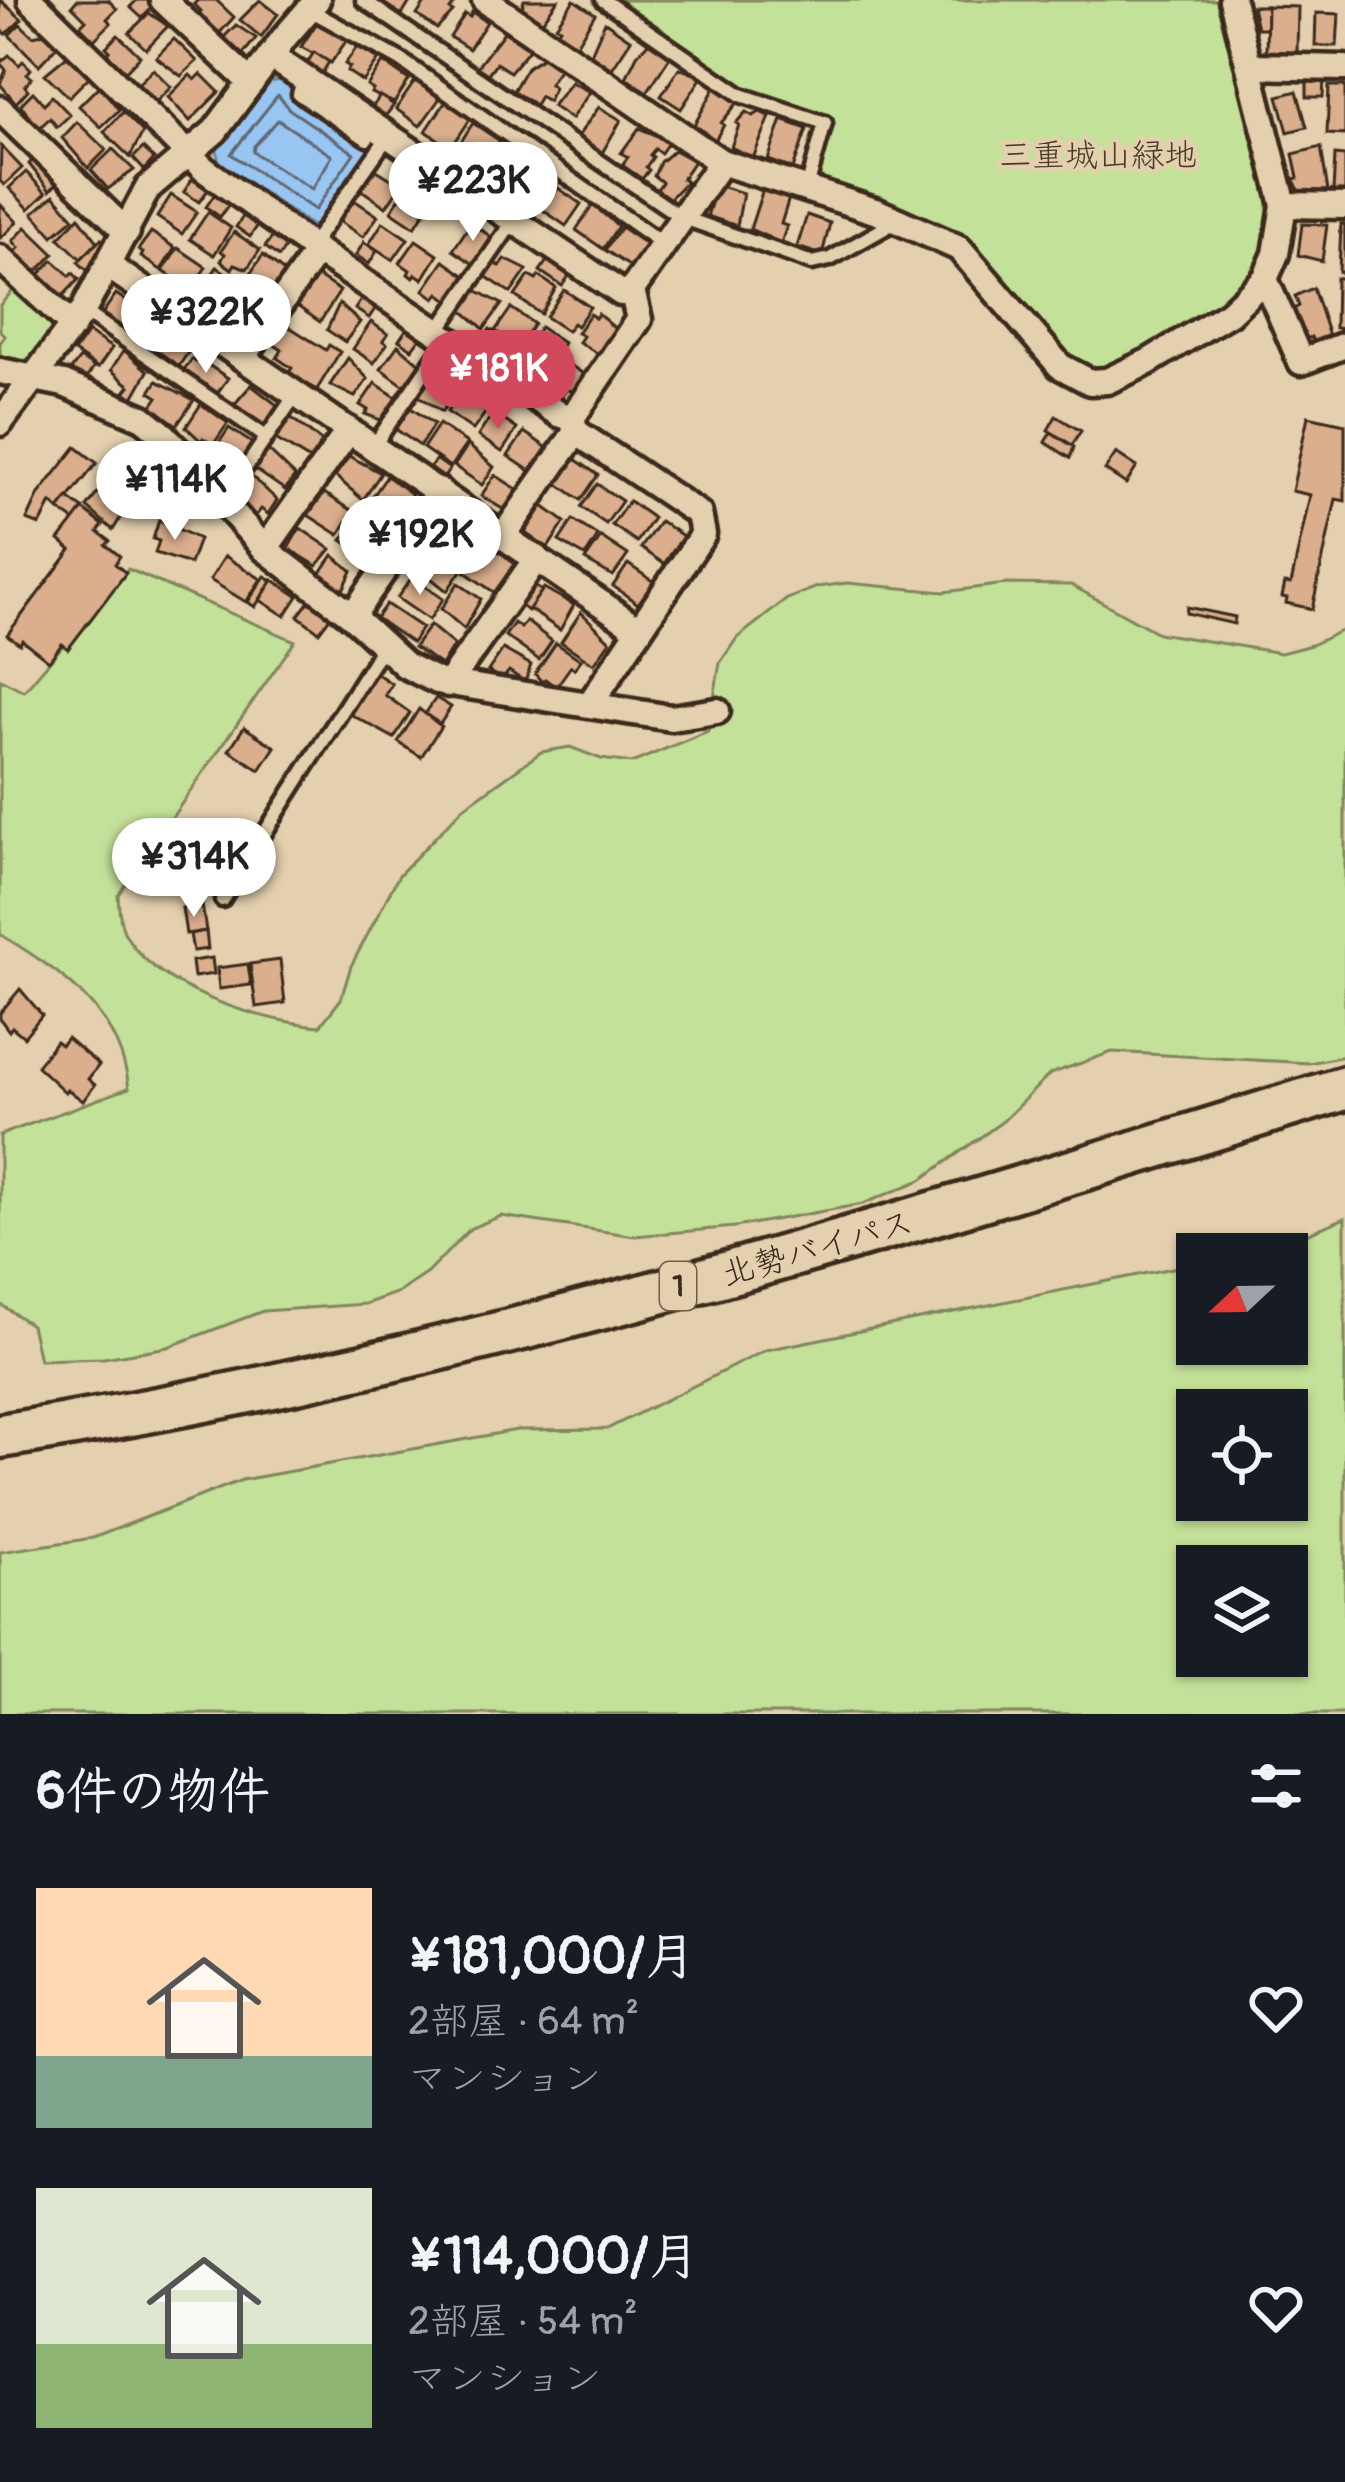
<!DOCTYPE html>
<html lang="ja">
<meta charset="utf-8">
<style>
body{margin:0;font-family:Pangolin,"Klee One",sans-serif;background:#20242c;color:#f1f3f6;height:100vh;display:flex;flex-direction:column;font-size:45px;white-space:nowrap}
*{box-sizing:border-box;margin:0}
p{font-size:39px;color:#9ea1a6}
.icon{flex:none;width:66px;height:66px;fill:none;stroke:currentColor;stroke-width:2;stroke-linecap:round;stroke-linejoin:round}
.map{position:relative;height:1714px;overflow:hidden}
.side{display:flex;flex-direction:column;background:#171b24;flex:1}
.side>*{flex:none}
.needle{width:78px;rotate:248deg}
.tools{position:absolute;left:1176px;top:1233px;display:grid;gap:24px}
.tools a{display:grid;place-items:center;width:132px;height:132px;border-radius:0px;background:#171b24;box-shadow:0 3px 9px #0004;font-size:60px}
.price{position:absolute;translate:-50% -102px;padding:0 27px;border-radius:42px;background:#fff;color:#222;font-size:39px;line-height:78px;filter:drop-shadow(0 3px 6px #0008)}
.price::after{content:'';position:absolute;left:50%;top:72px;width:36px;height:27px;margin-left:-18px;background:inherit;clip-path:polygon(0 0,100% 0,50% 100%)}
.price.active{background:#d1495b;color:#fff}
ul{padding:0;list-style:none}
li{display:flex;align-items:center;gap:36px;height:300px;padding:0 36px}
li span{display:grid;place-items:center;flex:none;width:336px;height:240px;border-radius:0px;color:#555}
li>.icon{margin-inline-start:auto}
span .icon{width:144px;height:144px;fill:#fffc;stroke-width:1}
li b{font-size:51px}
h2{display:flex;justify-content:space-between;align-items:center;height:144px;padding:0 36px;font-size:51px}
.map>svg:first-child{display:block}
.green{fill:#c4e199;stroke:#80865c;stroke-width:3;fill-rule:evenodd}
.water{fill:#99c5f3;stroke:#73879e;stroke-width:3}
.lines{fill:none;stroke-linecap:round;stroke-linejoin:round}
.shore{stroke:#616873;stroke-width:3}
.building{fill:#dbaf8d;stroke:#3b2a1e;stroke-width:3}
.service-casing{stroke:#3b2a1e;stroke-width:21}
.minor-casing{stroke:#3b2a1e;stroke-width:33}
.trunk-casing{stroke:#3b2a1e;stroke-width:51}
.service{stroke:#e4d0ae;stroke-width:12}
.minor{stroke:#e4d0ae;stroke-width:24}
.trunk{stroke:#e4d0ae;stroke-width:42}
.labels{text-anchor:middle;stroke-width:9;stroke-linejoin:round;paint-order:stroke}
.shield{fill:#e4d0ae;stroke:#6e5c49;stroke-width:3}
.shield-label{font-size:30px;font-weight:bold;fill:#3b2a1e}
.park-label{font-size:33px;fill:#493c2a;stroke:#e4d0ae}
.street-label{font-size:33px;fill:#3b2a1e;stroke:#e4d0ae}
</style>
<div class="map">
<svg width="1345" height="1714" viewBox="0 0 1345 1714">
<rect width="100%" height="100%" fill="#e4d0ae"/>
<filter id="ink" filterUnits="userSpaceOnUse"><feTurbulence type="fractalNoise" baseFrequency=".00833" numOctaves="2"/><feDisplacementMap in="SourceGraphic" scale="24" xChannelSelector="R" yChannelSelector="G"/><feConvolveMatrix kernelMatrix="1 2 1 2 8 2 1 2 1" color-interpolation-filters="sRGB"/></filter>
<g filter="url(#ink)">
<g class="green">
<path d="M611,0H1222C1232,45 1243,91 1254,136C1260,166 1272,198 1267,228C1256,305 1162,348 1098,372L1070,361L964,241L813,180L830,120L741,89Z"/>
<path d="M18,285L50,315L55,327C39,347 28,371 0,362V343L5,336L0,331V305Z"/>
<path d="M128,569L295,641L118,895C119,907 119,921 124,932C154,990 259,1021 320,1026L341,999L351,966L399,875L463,808L541,752L570,747L601,759L632,763L708,731L720,663L737,638L787,599L817,587L847,583L944,592L1006,584L1071,585L1158,633L1281,653L1311,645L1345,629V1056L1309,1063L1112,1052L1050,1074L1003,1121L921,1180L863,1204L735,1227L635,1236L501,1216L471,1228L427,1273L399,1292L365,1304L263,1311L168,1347L104,1358L39,1360L31,1325L0,1304V1135L129,1088C119,1009 62,973 0,934V679L24,691Z"/>
<path d="M1345,1218V1714H0V1552L93,1538L242,1480L517,1430L607,1429L766,1350L1197,1263V1344H1287V1254H1240L1277,1246ZM1287,1410V1500H1197V1410ZM1287,1566V1656H1197V1566Z"/>
</g>
<polygon class="water" points="289,79 298,85 295,98 363,142 370,134 380,140 318,230 218,162 217,145 269,82"/>
<g class="lines">
<g class="shore">
<polygon points="278,95 289,109 354,153 315,210 231,154"/>
<polygon points="278,120 332,156 312,189 253,152 254,146"/>
</g>
</g>
<g class="building">
<polygon points="0,0 22,19 6,34 0,28"/>
<polygon points="77,0 108,0 117,9 107,19 111,23 94,40 80,26 86,20 72,6"/>
<polygon points="137,0 147,0 154,6 142,18 130,7"/>
<polygon points="198,0 216,0 234,17 216,37 195,17 201,11 194,4"/>
<polygon points="260,0 278,14 261,37 240,20"/>
<polygon points="378,0 408,0 410,2 402,15"/>
<polygon points="427,0 456,2 450,10 453,12 437,29 417,15"/>
<polygon points="524,0 558,0 542,22 522,8"/>
<polygon points="574,0 595,14 576,45 557,33 560,28 556,26"/>
<polygon points="1252,6 1267,6 1267,28 1257,28"/>
<polygon points="1267,6 1298,7 1297,53 1266,53"/>
<polygon points="472,12 487,22 469,49 450,37 465,14 470,17"/>
<polygon points="149,13 168,26 146,49 129,33"/>
<polygon points="1316,13 1339,14 1337,46 1315,46"/>
<polygon points="320,18 348,38 331,63 301,47"/>
<polygon points="605,22 631,40 611,70 590,56"/>
<polygon points="20,24 33,36 45,33 60,43 39,65 9,35"/>
<polygon points="236,25 256,38 240,58 222,39"/>
<polygon points="504,32 531,47 510,72 496,63 487,75 477,67"/>
<polygon points="118,35 140,56 122,75 104,57 110,51 106,47"/>
<polygon points="174,39 197,61 181,76 156,57"/>
<polygon points="649,42 670,57 647,92 626,78 637,55"/>
<polygon points="357,47 379,59 363,82 347,71 350,67 345,64"/>
<polygon points="314,52 329,62 321,75 306,65"/>
<polygon points="9,55 19,65 23,61 31,69 27,74 32,78 25,86 28,90 16,103 0,84 6,70 0,63"/>
<polygon points="67,56 91,75 69,97 45,74"/>
<polygon points="543,57 560,68 549,84 554,87 548,101 540,96 535,105 513,91 527,67"/>
<polygon points="383,62 409,80 394,103 371,93 373,90 367,86"/>
<polygon points="679,68 702,77 681,109 661,96"/>
<polygon points="153,69 171,87 154,104 136,86"/>
<polygon points="201,74 219,92 190,121 168,97 190,75 195,80"/>
<polygon points="1307,78 1324,78 1323,97 1307,97"/>
<polygon points="415,81 440,98 420,126 396,109"/>
<polygon points="571,82 590,92 571,119 552,106"/>
<polygon points="717,84 740,100 721,123 724,125 715,140 694,125"/>
<polygon points="100,85 119,110 101,127 79,106"/>
<polygon points="1329,86 1345,86 1345,135 1327,134"/>
<polygon points="1297,91 1307,127 1288,132 1278,96"/>
<polygon points="33,92 44,104 52,96 70,115 57,127 50,118 38,129 21,104"/>
<polygon points="380,96 394,105 384,118 371,109"/>
<polygon points="446,101 471,118 451,148 426,131"/>
<polygon points="599,107 621,120 602,153 578,136"/>
<polygon points="123,112 143,132 130,157 104,132"/>
<polygon points="746,112 753,116 760,112 770,117 753,158 731,147 739,125 736,123"/>
<polygon points="782,120 807,129 793,169 768,160"/>
<polygon points="77,122 106,150 88,168 62,138"/>
<polygon points="473,123 500,141 480,167 462,155 465,151 458,146"/>
<polygon points="639,128 669,141 661,153 655,149 650,155 653,157 646,167 649,170 642,179 622,165 628,157 621,153"/>
<polygon points="500,145 529,161 512,186 486,166"/>
<polygon points="1,146 22,168 4,185 0,181"/>
<polygon points="1321,147 1328,191 1303,197 1293,179 1298,178 1293,154"/>
<polygon points="143,148 154,159 144,170 133,158"/>
<polygon points="113,149 134,170 108,189 91,170"/>
<polygon points="674,150 694,161 682,179 686,182 669,199 656,191 662,182 654,176 660,162"/>
<polygon points="1335,155 1345,156 1345,192 1333,192"/>
<polygon points="34,158 58,182 50,191 29,164"/>
<polygon points="416,167 436,180 428,192 408,179"/>
<polygon points="483,168 497,177 488,190 475,180"/>
<polygon points="538,168 557,184 541,208 515,190 529,169 535,173"/>
<polygon points="375,169 401,185 386,207 360,189"/>
<polygon points="26,172 46,193 29,209 9,188"/>
<polygon points="192,179 208,190 199,202 184,192"/>
<polygon points="717,185 743,193 737,226 707,216"/>
<polygon points="558,188 581,204 566,226 543,210"/>
<polygon points="406,189 429,205 415,227 391,211"/>
<polygon points="763,189 789,198 781,224 787,226 781,243 750,229"/>
<polygon points="54,195 74,218 53,236 33,213"/>
<polygon points="171,195 197,212 182,234 157,217"/>
<polygon points="214,195 229,205 220,217 206,207"/>
<polygon points="354,200 378,216 363,237 339,221"/>
<polygon points="0,204 17,222 1,238 0,237"/>
<polygon points="593,205 618,226 603,249 576,230"/>
<polygon points="208,212 231,228 214,255 190,239"/>
<polygon points="244,215 258,225 250,237 236,227"/>
<polygon points="807,215 830,223 822,255 797,247"/>
<polygon points="79,217 98,242 81,259 59,238"/>
<polygon points="383,222 408,239 393,260 369,244"/>
<polygon points="471,223 493,238 475,265 453,250"/>
<polygon points="1302,224 1327,225 1322,261 1298,255"/>
<polygon points="1341,224 1345,224 1345,273 1339,272"/>
<polygon points="26,227 54,254 34,275 13,254 19,248 13,241"/>
<polygon points="621,227 650,247 635,270 605,250"/>
<polygon points="151,232 175,248 161,270 141,257 143,253 138,250"/>
<polygon points="234,232 260,250 247,269 235,264 232,269 221,261 225,254 221,251"/>
<polygon points="274,235 287,245 279,257 265,247"/>
<polygon points="101,239 104,243 89,272 78,262"/>
<polygon points="416,240 438,255 423,279 416,274 413,278 408,274 410,270 400,263"/>
<polygon points="364,242 377,251 369,264 356,255"/>
<polygon points="178,248 206,267 191,290 163,271"/>
<polygon points="263,255 288,275 272,297 246,280"/>
<polygon points="549,258 571,273 562,286 540,271"/>
<polygon points="505,259 527,270 511,293 485,276 494,263 500,266"/>
<polygon points="53,260 70,276 73,273 79,279 60,299 37,277"/>
<polygon points="444,261 467,277 451,302 439,293 435,298 424,290"/>
<polygon points="217,267 239,282 221,309 199,294"/>
<polygon points="317,276 340,291 320,322 294,304"/>
<polygon points="529,276 536,280 539,276 556,288 541,314 515,296"/>
<polygon points="1336,278 1345,278 1345,329 1335,328"/>
<polygon points="1313,288 1329,336 1314,343 1311,337 1307,339 1294,309 1299,306 1295,296"/>
<polygon points="476,290 502,304 484,329 462,310"/>
<polygon points="564,290 590,307 577,326 573,323 567,331 546,317"/>
<polygon points="116,294 144,313 129,335 102,314"/>
<polygon points="236,297 260,317 244,335 221,320"/>
<polygon points="363,297 377,306 369,318 355,309"/>
<polygon points="339,304 360,322 345,342 327,330"/>
<polygon points="511,308 534,324 519,346 495,331"/>
<polygon points="590,314 595,318 598,314 617,330 601,356 579,342 583,336 577,333"/>
<polygon points="280,321 326,350 329,345 340,352 316,391 288,373 292,368 277,358 282,350 267,340"/>
<polygon points="371,322 388,334 383,341 387,344 374,363 353,349"/>
<polygon points="408,327 421,337 412,349 399,340"/>
<polygon points="540,327 563,343 549,364 524,351"/>
<polygon points="490,329 503,338 495,350 482,341"/>
<polygon points="88,332 112,348 98,368 74,352"/>
<polygon points="160,332 179,341 182,337 193,345 177,369 149,349"/>
<polygon points="398,345 421,365 406,387 381,369"/>
<polygon points="124,350 148,371 133,398 125,392 130,386 111,370"/>
<polygon points="558,357 585,375 573,393 567,389 563,394 543,380"/>
<polygon points="80,358 94,367 86,379 71,370"/>
<polygon points="348,358 368,379 355,397 330,385"/>
<polygon points="192,359 196,362 199,359 228,378 216,395 183,371"/>
<polygon points="458,362 472,371 463,384 449,374"/>
<polygon points="431,371 458,389 442,412 416,394"/>
<polygon points="157,381 194,400 177,425 151,407 158,397 150,392"/>
<polygon points="375,383 399,399 383,421 365,414 368,410 360,405"/>
<polygon points="251,385 281,408 266,430 232,407"/>
<polygon points="462,391 488,409 473,430 447,412"/>
<polygon points="201,404 228,423 213,445 203,438 201,441 186,427"/>
<polygon points="408,406 434,424 420,446 394,428"/>
<polygon points="493,413 517,429 502,452 478,436"/>
<polygon points="289,416 325,444 310,460 274,438"/>
<polygon points="1056,416 1081,431 1072,445 1048,430"/>
<polygon points="1308,416 1345,424 1345,501 1336,499 1312,609 1286,603 1287,598 1282,597 1285,583 1291,584 1310,495 1292,491"/>
<polygon points="439,424 467,443 450,467 423,448"/>
<polygon points="229,428 255,445 234,472 210,456"/>
<polygon points="524,432 549,449 533,473 508,456"/>
<polygon points="1051,432 1074,447 1070,458 1045,442"/>
<polygon points="136,440 153,457 135,482 116,467"/>
<polygon points="468,445 494,467 482,485 454,466"/>
<polygon points="76,447 97,463 59,510 51,503 40,525 27,520 39,494"/>
<polygon points="267,449 295,476 285,490 253,468"/>
<polygon points="1116,453 1137,467 1126,484 1105,470"/>
<polygon points="349,456 381,473 363,500 335,476"/>
<polygon points="572,457 598,475 581,500 555,482"/>
<polygon points="436,459 450,469 442,480 429,470"/>
<polygon points="249,474 277,500 268,514 261,509 254,518 233,499"/>
<polygon points="111,475 119,480 122,475 139,488 113,530 87,507"/>
<polygon points="495,475 520,491 506,511 481,496"/>
<polygon points="387,476 412,494 392,524 366,506"/>
<polygon points="597,484 622,501 606,524 581,507"/>
<polygon points="324,493 353,511 339,535 308,515"/>
<polygon points="411,496 418,501 399,528 392,524"/>
<polygon points="68,498 83,509 74,521 59,510"/>
<polygon points="629,501 653,518 637,542 612,525"/>
<polygon points="543,506 565,522 547,549 525,533"/>
<polygon points="83,509 103,525 98,532 110,541 106,545 120,556 115,564 126,573 68,649 62,644 49,661 22,640 20,644 7,635 71,550 59,540"/>
<polygon points="436,513 449,522 439,536 426,528"/>
<polygon points="357,519 385,538 370,559 342,540"/>
<polygon points="159,520 199,539 190,564 155,553 159,541 153,539"/>
<polygon points="573,520 598,536 585,556 559,541"/>
<polygon points="453,521 482,540 467,562 439,543"/>
<polygon points="660,521 683,536 664,564 641,548"/>
<polygon points="300,528 331,549 317,566 288,548"/>
<polygon points="422,534 434,543 424,557 412,548"/>
<polygon points="601,537 628,555 613,576 585,560"/>
<polygon points="487,540 514,564 495,593 465,572"/>
<polygon points="437,551 463,568 447,591 418,568 425,557 431,561"/>
<polygon points="333,555 352,571 342,592 318,577"/>
<polygon points="225,556 261,579 246,602 210,580"/>
<polygon points="628,564 654,582 638,604 613,586"/>
<polygon points="265,576 272,580 255,607 248,602"/>
<polygon points="412,577 443,599 429,620 397,598"/>
<polygon points="273,580 298,596 285,616 260,600"/>
<polygon points="458,583 481,599 464,629 441,609"/>
<polygon points="531,584 542,591 528,611 518,604"/>
<polygon points="544,588 574,605 560,630 529,609"/>
<polygon points="310,600 331,616 319,632 298,616"/>
<polygon points="386,604 422,628 412,643 376,618"/>
<polygon points="1187,607 1235,617 1234,624 1186,613"/>
<polygon points="581,612 610,641 594,664 561,642"/>
<polygon points="526,621 552,641 539,660 505,636 514,623 521,628"/>
<polygon points="430,625 454,645 441,665 414,647"/>
<polygon points="556,643 581,660 574,669 571,666 556,687 545,679 542,682 535,674"/>
<polygon points="503,649 531,665 525,682 509,671 502,680 488,671"/>
<polygon points="376,673 392,684 385,695 410,713 394,738 350,714"/>
<polygon points="436,698 451,707 440,724 425,714"/>
<polygon points="419,709 441,726 421,757 398,742"/>
<polygon points="244,727 275,747 260,770 229,750"/>
<polygon points="202,905 206,931 186,934 182,908"/>
<polygon points="206,931 208,949 193,951 190,934"/>
<polygon points="212,958 214,974 194,977 192,961"/>
<polygon points="280,960 285,1003 256,1007 250,964"/>
<polygon points="248,964 251,985 219,989 217,968"/>
<polygon points="20,989 42,1015 24,1037 12,1027 9,1031 0,1019 0,1013"/>
<polygon points="67,1038 99,1065 88,1079 95,1085 83,1101 67,1089 65,1092 37,1066 56,1041 61,1045"/>
</g>
<g class="lines">
<g class="service-casing">
<g id="service">
<polyline points="363,0 681,217 812,263 830,259 897,221"/>
<polyline points="603,0 741,95 825,123 807,188"/>
<polyline points="310,10 401,60 663,244"/>
<polyline points="304,79 299,94 367,139"/>
<polyline points="311,246 389,135"/>
<polyline points="83,311 266,437"/>
<polyline points="438,331 514,220"/>
<polyline points="373,447 447,339"/>
<polyline points="223,501 296,394"/>
<polyline points="222,900 384,645"/>
</g>
</g>
<g class="minor-casing">
<g id="minor">
<polyline points="31,0 204,169 317,251 559,414 572,418"/>
<polyline points="163,0 251,83"/>
<polyline points="485,0 721,162 878,212 959,248 1060,366 1090,382 1107,381 1148,362 1229,313 1265,279 1276,254 1284,205 1232,0"/>
<polyline points="271,56 621,293 632,290"/>
<polyline points="1251,66 1345,68"/>
<polyline points="0,109 127,232"/>
<polyline points="1284,205 1345,206"/>
<polyline points="0,258 73,326"/>
<polyline points="110,267 637,628"/>
<polyline points="1265,279 1301,362 1345,345"/>
<polyline points="243,358 317,251"/>
<polyline points="0,371 64,384 143,418 164,435 265,549 352,616 405,665 437,681 671,718 717,711"/>
<polyline points="0,423 83,311 148,188 215,131 284,38 317,0"/>
<polyline points="576,432 699,514 703,534 590,704"/>
<polyline points="504,535 576,432 572,418 639,319 632,290 721,162"/>
<polyline points="265,549 349,430"/>
<polyline points="352,616 439,491"/>
<polyline points="448,684 537,558"/>
</g>
</g>
<g class="trunk-casing">
<path id="trunk" d="M0,1436C458,1366 903,1224 1345,1088"/>
</g>
<use href="#service" class="service"/>
<use href="#minor" class="minor"/>
<use href="#trunk" class="trunk"/>
</g>
</g>
<g class="labels">
<rect class="shield" x="660" y="1262" width="36" height="48" rx="9"/>
<g class="shield-label">
<text x="678" y="1296">1</text>
</g>
<g class="park-label">
<text x="1098" y="166">三重城山緑地</text>
</g>
<g class="street-label">
<text transform="translate(817 1247) rotate(-16)" y="12">北勢バイパス</text>
</g>
</g>
</svg>
<div class="tools">
<a><svg class="needle" viewBox="-14 -14 28 28"><path d="M0-13l5 13h-10z" fill="#e53935"/><path d="M0 13l5-13h-10z" fill="#9ea1a6"/></svg></a>
<a><svg class="icon" aria-label="locate" viewBox="0 0 24 24"><circle cx="12" cy="12" r="6"/><path d="M12 2v4M12 18v4M2 12h4M18 12h4"/></svg></a>
<a><svg class="icon" aria-label="layers" viewBox="0 0 24 24"><path d="M12 4l9 5-9 5-9-5zM3 14l9 5 9-5"/></svg></a>
</div>
<b class="price" style="left:473px;top:244px">¥223K</b>
<b class="price" style="left:206px;top:376px">¥322K</b>
<b class="price active" style="left:498px;top:432px">¥181K</b>
<b class="price" style="left:175px;top:543px">¥114K</b>
<b class="price" style="left:420px;top:598px">¥192K</b>
<b class="price" style="left:194px;top:920px">¥314K</b>
</div>
<section class="side">
<h2>6件の物件<svg class="icon" aria-label="filters" viewBox="0 0 24 24"><path d="M4 7h16M4 17h16"/><circle cx="9" cy="7" r="2"/><circle cx="15" cy="17" r="2"/></svg></h2>
<ul>
<li><span style="background:linear-gradient(#ffd9b3 70%,#7fa58c 0)"><svg class="icon" aria-label="home" viewBox="0 0 24 24"><path d="M3 11l9-7 9 7M6 9v11h12V9"/></svg></span><div><b>¥181,000/月</b><p>2部屋 · 64 m²</p><p>マンション</p></div><svg class="icon" aria-label="heart" viewBox="0 0 24 24"><path d="M12 20l-8-8c-3-5 5-10 8-4 3-6 11-1 8 4z"/></svg></li>
<li><span style="background:linear-gradient(#dfe7d0 65%,#8fb573 0)"><svg class="icon" aria-label="home" viewBox="0 0 24 24"><path d="M3 11l9-7 9 7M6 9v11h12V9"/></svg></span><div><b>¥114,000/月</b><p>2部屋 · 54 m²</p><p>マンション</p></div><svg class="icon" aria-label="heart" viewBox="0 0 24 24"><path d="M12 20l-8-8c-3-5 5-10 8-4 3-6 11-1 8 4z"/></svg></li>
</ul>
</section>
